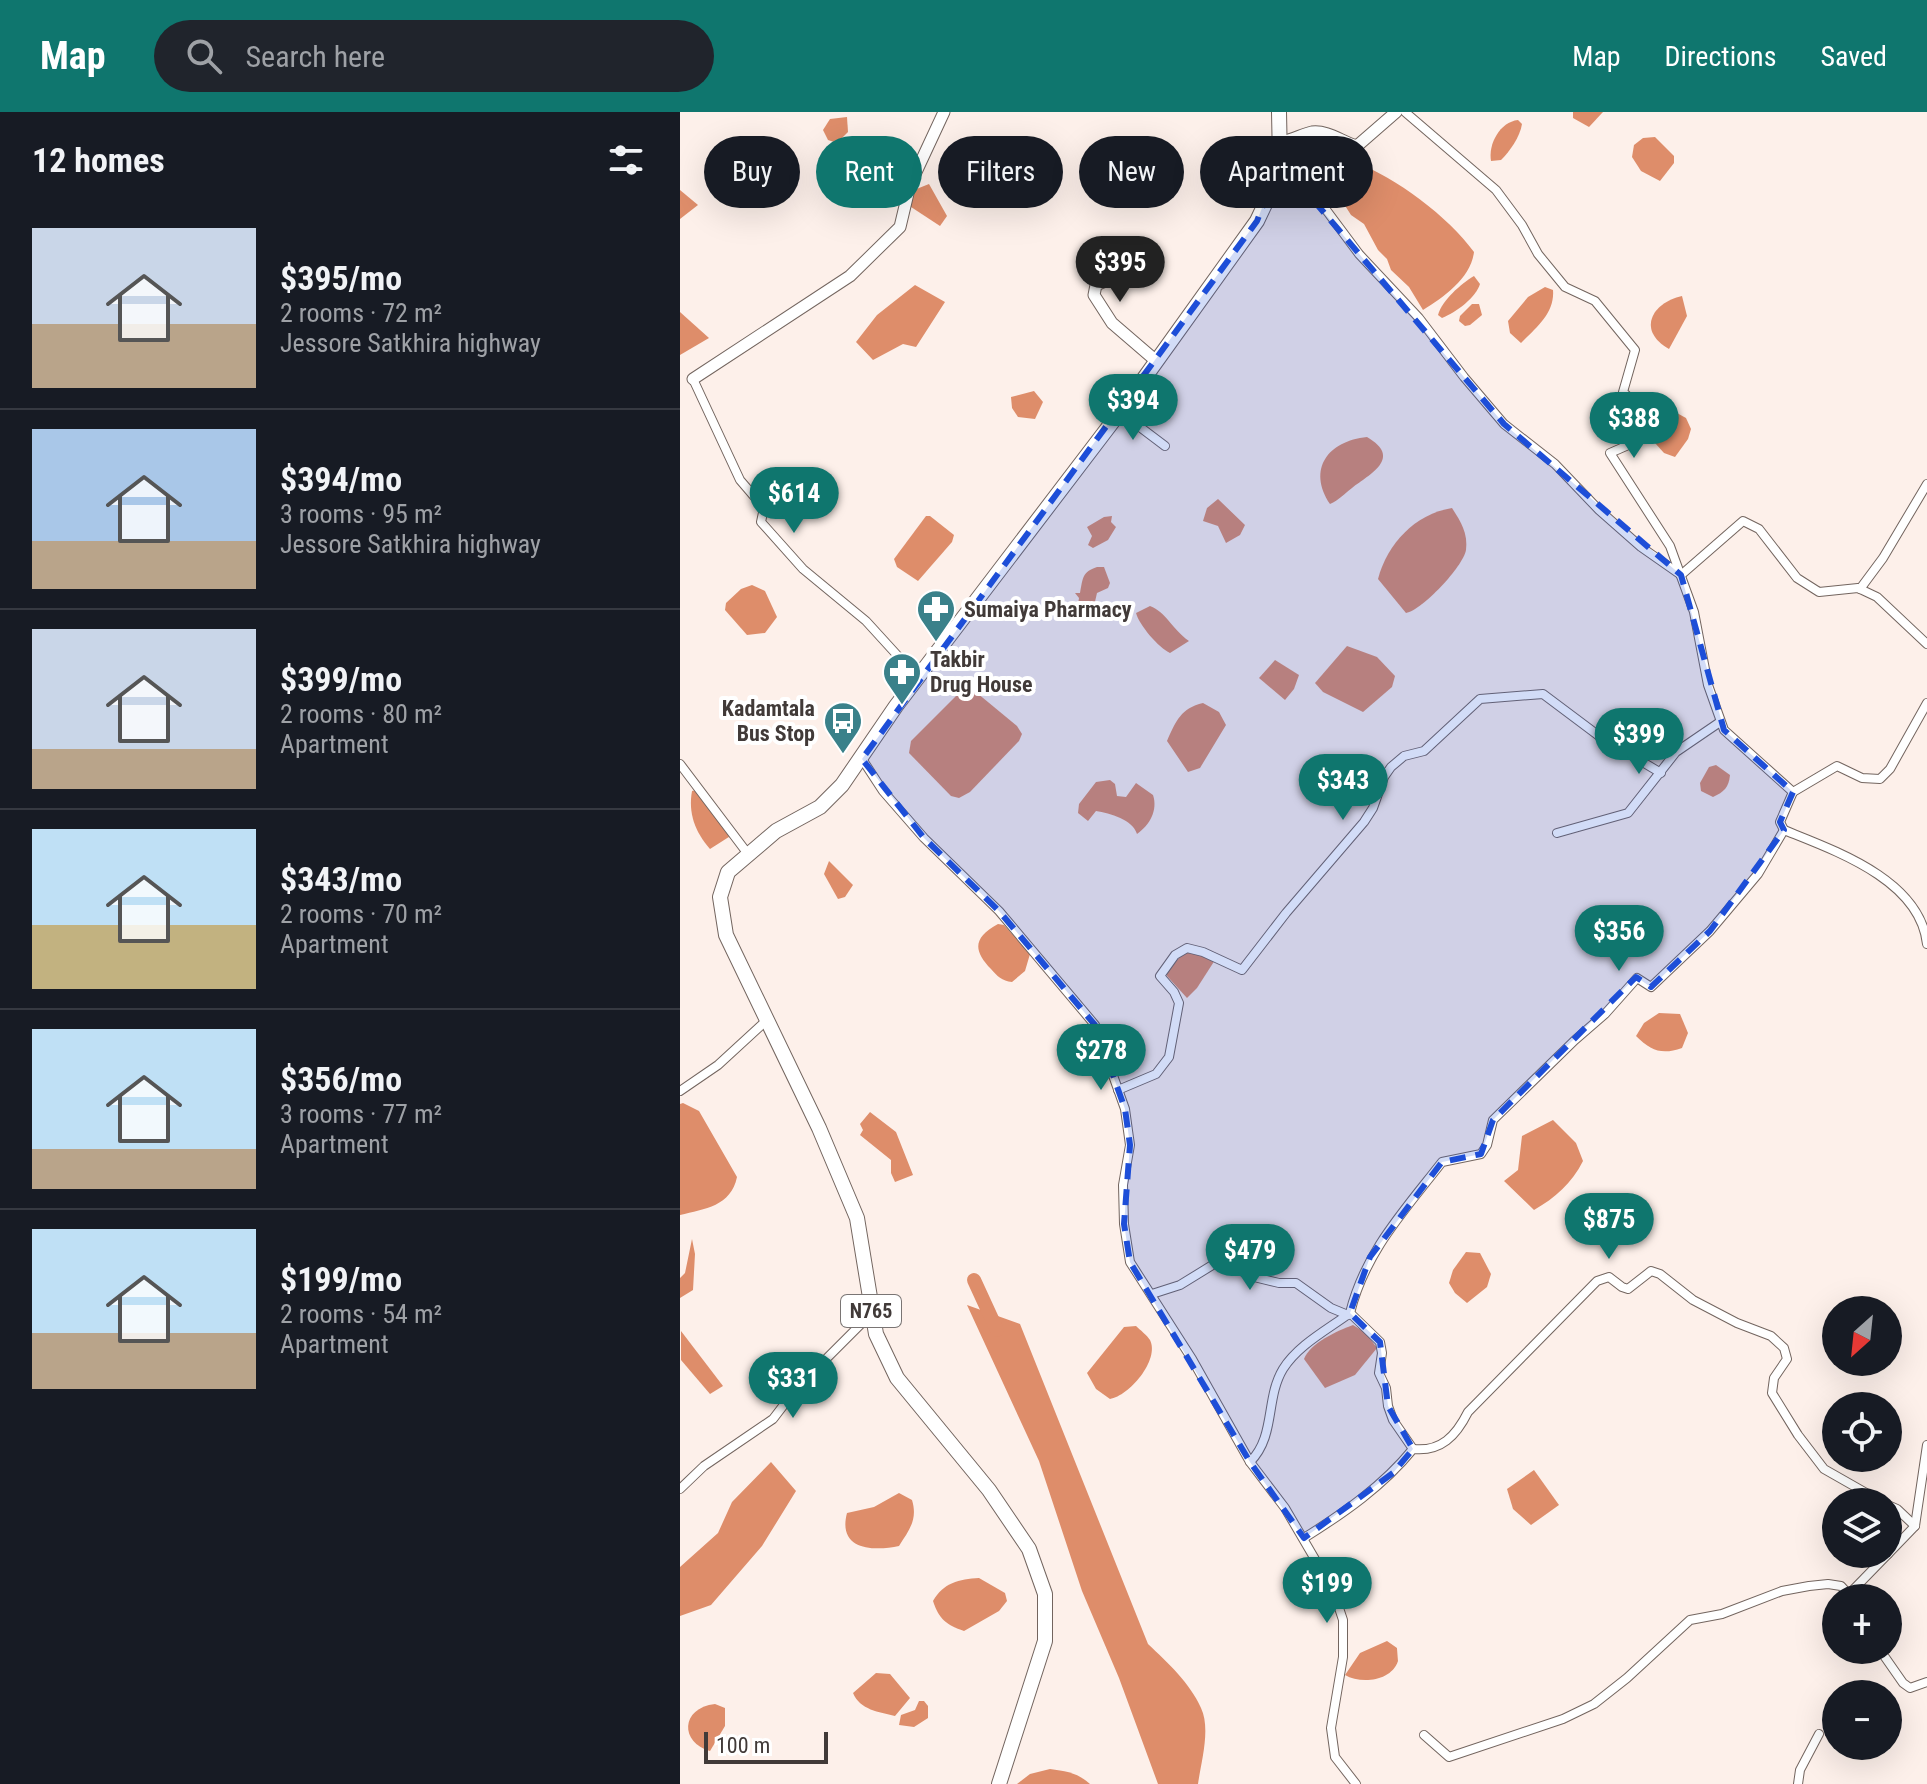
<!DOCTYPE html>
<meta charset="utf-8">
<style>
body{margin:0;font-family:"Roboto Condensed",sans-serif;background:#20242c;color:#f1f3f6;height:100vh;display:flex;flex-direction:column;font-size:30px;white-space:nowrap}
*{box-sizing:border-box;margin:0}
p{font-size:26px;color:#9ea1a6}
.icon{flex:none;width:44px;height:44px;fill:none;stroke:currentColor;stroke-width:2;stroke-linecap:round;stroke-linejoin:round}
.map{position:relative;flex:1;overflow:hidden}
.panel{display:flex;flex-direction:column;background:#171b24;width:680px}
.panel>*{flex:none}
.banner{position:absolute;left:24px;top:24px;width:760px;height:72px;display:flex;gap:16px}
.needle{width:52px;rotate:207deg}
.tools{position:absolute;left:1142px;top:1184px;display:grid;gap:16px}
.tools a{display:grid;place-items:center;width:80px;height:80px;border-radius:50%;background:#171b24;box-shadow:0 8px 32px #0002;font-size:40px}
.scale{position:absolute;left:24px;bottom:20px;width:124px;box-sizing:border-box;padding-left:8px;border:4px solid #413a38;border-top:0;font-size:22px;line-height:28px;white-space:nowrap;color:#413a38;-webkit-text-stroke:6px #fff;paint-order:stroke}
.price{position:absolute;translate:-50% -68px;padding:0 18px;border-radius:28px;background:#0f766e;color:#fff;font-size:26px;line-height:52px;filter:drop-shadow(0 2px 4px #0008)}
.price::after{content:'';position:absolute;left:50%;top:48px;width:24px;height:18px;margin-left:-12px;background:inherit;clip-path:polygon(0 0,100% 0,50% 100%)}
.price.active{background:#222;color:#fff}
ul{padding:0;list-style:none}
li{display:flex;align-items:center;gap:24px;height:200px;padding:0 32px}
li+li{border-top:2px solid #363941}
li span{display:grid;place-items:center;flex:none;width:224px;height:160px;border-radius:0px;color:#555}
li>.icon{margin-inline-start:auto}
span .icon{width:96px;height:96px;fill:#fffc;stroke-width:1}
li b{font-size:34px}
h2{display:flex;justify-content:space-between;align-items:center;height:96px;padding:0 32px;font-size:34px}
.tag{padding:0 28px;border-radius:36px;background:#171b24;box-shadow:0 8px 32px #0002;font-size:28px;line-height:72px}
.tag.active{background:#0f766e;color:#fff}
header{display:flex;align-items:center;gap:48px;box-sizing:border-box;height:112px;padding:0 40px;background:#0f766e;color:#fff}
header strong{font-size:38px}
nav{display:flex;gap:44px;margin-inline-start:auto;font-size:28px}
.search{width:560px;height:72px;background:#20242c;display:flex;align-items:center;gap:20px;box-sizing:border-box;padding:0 28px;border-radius:44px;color:#9ea1a6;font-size:30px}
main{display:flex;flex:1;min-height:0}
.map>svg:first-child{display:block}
.water{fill:#de8d6a}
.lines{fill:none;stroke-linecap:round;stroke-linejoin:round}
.river{stroke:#de8d6a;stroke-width:14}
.street-casing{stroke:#73655f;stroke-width:10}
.secondary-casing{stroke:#73655f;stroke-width:13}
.highway-casing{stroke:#73655f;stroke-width:16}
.street{stroke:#fff;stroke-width:8}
.secondary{stroke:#fff;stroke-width:11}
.highway{stroke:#fff;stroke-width:14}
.marked{fill:#1d4ed8;fill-opacity:0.2;stroke:#1d4ed8;stroke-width:6;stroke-dasharray:16 10;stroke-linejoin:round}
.labels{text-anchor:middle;stroke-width:8;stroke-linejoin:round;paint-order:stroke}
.shield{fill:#fff;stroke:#7a7574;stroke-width:2}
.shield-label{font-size:20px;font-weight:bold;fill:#413a38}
.poi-label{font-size:22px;font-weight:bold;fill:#413a38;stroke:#fff;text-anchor:start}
</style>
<header>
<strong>Map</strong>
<div class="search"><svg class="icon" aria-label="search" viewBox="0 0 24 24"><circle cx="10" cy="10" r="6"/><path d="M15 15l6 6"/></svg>Search here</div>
<nav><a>Map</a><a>Directions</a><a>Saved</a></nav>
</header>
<main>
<section class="panel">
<h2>12 homes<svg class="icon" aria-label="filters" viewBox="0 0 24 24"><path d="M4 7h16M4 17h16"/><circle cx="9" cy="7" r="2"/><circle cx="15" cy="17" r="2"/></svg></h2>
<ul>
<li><span style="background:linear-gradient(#c9d6e8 60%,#b9a48a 0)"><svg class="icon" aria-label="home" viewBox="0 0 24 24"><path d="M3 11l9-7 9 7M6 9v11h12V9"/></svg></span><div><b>$395/mo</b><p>2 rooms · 72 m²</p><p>Jessore Satkhira highway</p></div></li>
<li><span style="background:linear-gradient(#a9c7e8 70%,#b9a48a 0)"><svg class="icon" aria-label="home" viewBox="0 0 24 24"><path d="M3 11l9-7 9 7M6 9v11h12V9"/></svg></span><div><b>$394/mo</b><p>3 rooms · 95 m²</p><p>Jessore Satkhira highway</p></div></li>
<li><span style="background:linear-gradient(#c9d6e8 75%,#b9a48a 0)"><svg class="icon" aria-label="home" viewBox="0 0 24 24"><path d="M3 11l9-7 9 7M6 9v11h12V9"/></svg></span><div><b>$399/mo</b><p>2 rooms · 80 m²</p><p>Apartment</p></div></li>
<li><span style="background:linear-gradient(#bfe0f5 60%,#c2b280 0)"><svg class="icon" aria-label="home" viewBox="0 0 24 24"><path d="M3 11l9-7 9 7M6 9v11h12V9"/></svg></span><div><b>$343/mo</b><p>2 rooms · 70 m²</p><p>Apartment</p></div></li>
<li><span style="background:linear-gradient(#bfe0f5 75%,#b9a48a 0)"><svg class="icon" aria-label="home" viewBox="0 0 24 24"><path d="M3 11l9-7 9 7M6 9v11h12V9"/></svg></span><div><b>$356/mo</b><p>3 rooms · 77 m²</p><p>Apartment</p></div></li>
<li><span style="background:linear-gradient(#bfe0f5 65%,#b9a48a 0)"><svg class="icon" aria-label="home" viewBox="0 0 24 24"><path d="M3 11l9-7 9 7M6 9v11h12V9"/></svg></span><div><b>$199/mo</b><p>2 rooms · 54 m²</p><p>Apartment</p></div></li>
</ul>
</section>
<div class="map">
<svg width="1247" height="1672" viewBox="0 0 1247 1672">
<rect width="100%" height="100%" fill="#fdf0ea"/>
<g class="water">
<polygon points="893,0 923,0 909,15 893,6"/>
<polygon points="167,5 168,20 157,31 148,28 143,18 150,7"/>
<path d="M838,8L842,12C840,25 830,39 821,48L811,49C808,32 820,10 838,8Z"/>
<polygon points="975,25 994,44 994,51 980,69 961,59 952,45 954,33 963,26"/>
<path d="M675,50C715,65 769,105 794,140C791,166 764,185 743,198L729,175L711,158L707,147L698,138L684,112L671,103L650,70L665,55Z"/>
<polygon points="249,72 267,104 260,114 228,93 234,78"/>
<polygon points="0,78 18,93 0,107"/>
<path d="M794,164L800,172C796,185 777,200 762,206L758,203C762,188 781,172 794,164Z"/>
<polygon points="235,173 265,190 236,235 223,232 193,248 176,230 197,203"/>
<path d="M865,175L873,178C875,201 856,216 841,231L830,221L828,209L848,185Z"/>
<path d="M1002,184L1007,204L989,237C957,219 971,191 1002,184Z"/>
<polygon points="792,192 799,192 802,203 790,213 785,214 779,209 780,204"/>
<polygon points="0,200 29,226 0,243"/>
<polygon points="354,279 363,290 355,307 338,305 332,296 331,285"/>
<polygon points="995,300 1006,306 1011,317 1008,327 995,345 984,341 975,331 980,313"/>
<path d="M687,325C723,346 690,362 672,376C664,382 659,388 650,392C627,357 648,329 687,325Z"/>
<polygon points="538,387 565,413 560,423 546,431 538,414 523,409 527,396"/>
<path d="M772,396C781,410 788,421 786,438C783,455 742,498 726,501L698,467C707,432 735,402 772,396Z"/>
<polygon points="246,404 250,404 274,423 272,430 238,469 217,455 214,447"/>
<polygon points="432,404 431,410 436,415 428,428 413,436 408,433 412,424 407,415 424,405"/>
<path d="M417,455H424L430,471L428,476L417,481L414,494L408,499L398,492L399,486L395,481H400C403,466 402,460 417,455Z"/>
<polygon points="72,473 85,479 97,505 85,521 67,523 45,498 46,491 61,477"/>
<path d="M470,494C486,500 492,517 509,529L490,541C479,536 459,513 456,501Z"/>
<polygon points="667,534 697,545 715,564 712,575 683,600 643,580 635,571"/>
<polygon points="595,548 619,563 614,577 605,588 579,566"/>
<polygon points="285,575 291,576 337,614 342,622 339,629 290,680 279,686 271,684 229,641 231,629"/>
<path d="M523,591L539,600L546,613L520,656L508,660L487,629C496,609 501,596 523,591Z"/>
<path d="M1036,653L1050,663C1049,675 1044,680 1033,685L1021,679L1020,671L1029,655Z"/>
<path d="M430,668L435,672L437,684L446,685L456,671L473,683C478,698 470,713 457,722C453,708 430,701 416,699L408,709L398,701L399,692L416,670Z"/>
<path d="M16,678L52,723L30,737C15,720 8,701 12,679Z"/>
<polygon points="149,749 173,773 165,785 158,787 144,762"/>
<path d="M318,812L324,813L350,842L345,859L332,870C322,869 317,864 311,857C293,838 293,826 318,812Z"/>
<polygon points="519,840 535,848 517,876 507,886 487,864 487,859 504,841"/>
<path d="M979,901L1000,902L1008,921L1002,936C982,943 971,939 956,924L964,911Z"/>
<path d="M3,991L19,999L57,1065C51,1094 25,1097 0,1103V992Z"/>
<polygon points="190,1000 216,1020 233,1063 215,1070 211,1061 211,1048 180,1023 183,1018 180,1012"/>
<path d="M873,1008L896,1031L903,1049C892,1071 875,1086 854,1098L824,1069L838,1058L842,1024Z"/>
<polygon points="12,1127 15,1142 13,1178 0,1186 0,1166 5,1161"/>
<polygon points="786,1140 800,1141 811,1162 807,1175 787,1191 775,1181 769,1171 773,1158"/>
<path d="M287,1193L340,1212L468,1532C488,1551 510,1571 521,1596C531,1617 521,1650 518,1672H478L439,1566L402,1479L359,1349Z"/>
<path d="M673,1213L686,1221L697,1236L675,1263L645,1276L624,1247C630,1231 657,1219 673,1213Z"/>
<path d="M456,1214C460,1218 467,1223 470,1228C480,1248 449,1284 430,1287L416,1277L407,1261L444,1215Z"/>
<polygon points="1,1219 43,1274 30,1282 1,1248"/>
<polygon points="91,1350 116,1379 82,1434 31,1493 0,1504 0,1455 38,1421 52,1390"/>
<polygon points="854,1358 879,1393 851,1413 833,1397 827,1377"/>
<path d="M219,1381L232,1388C238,1408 229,1418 219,1434C195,1439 157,1439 167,1401L194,1395Z"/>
<path d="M299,1466L325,1481L327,1489L319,1499L284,1519C266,1513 259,1507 253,1489C263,1471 279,1467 299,1466Z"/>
<path d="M707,1529L717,1536C717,1537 718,1548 718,1549C711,1570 680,1572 665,1563L680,1541Z"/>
<path d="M196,1561L210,1562L230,1586L215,1604C199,1600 180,1598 173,1581Z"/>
<polygon points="239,1589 244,1589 248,1594 248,1606 234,1615 219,1613 221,1603 235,1598"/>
<path d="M35,1592L45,1596V1614L30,1639C0,1631 0,1596 35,1592Z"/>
<path d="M370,1657C386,1659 398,1661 410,1672H337L350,1662Z"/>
</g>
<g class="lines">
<polyline class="river" points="294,1168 317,1218"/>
<g class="street-casing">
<g id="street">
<polyline points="725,0 816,78 842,113 858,142 885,175 915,189 955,238 943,280 959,295 966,315 953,331 930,341 990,434 1014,500 1028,573 1044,618 1113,680 1100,710 1104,718"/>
<polyline points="600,49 635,83 679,142 739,206 784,265 824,312 875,352 919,398 961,435 1001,463 1063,409 1079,417 1117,466 1139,480 1178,476 1197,485 1247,532"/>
<polyline points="13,267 60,368 84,396 81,410 123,457 186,509 238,566"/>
<polyline points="440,300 485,334"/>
<polyline points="1180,477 1203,446 1247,372"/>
<polyline points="182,647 203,679 244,726 319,799 415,913 445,997 450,1033 443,1073 444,1112 450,1150 512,1247 570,1350 605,1396 653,1478 663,1508 663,1545 651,1616 655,1645 676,1672"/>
<polyline points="0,652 68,742"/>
<polyline points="1113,680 1157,654 1182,666 1200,667 1210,657 1247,591"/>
<polyline points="877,721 948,701 996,640 1040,610"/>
<polyline points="438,978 476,962 489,945 499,891 494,880 480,864 495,843 507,836 523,840 562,858 606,801 684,710 693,696 704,665 711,655 724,644 744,639 800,587 863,582 919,624 981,661"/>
<polyline points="0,979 38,953 87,908"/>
<polyline points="472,1182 500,1173 539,1149 546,1150 570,1164 599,1171 616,1171 651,1196 668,1203"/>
<path d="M670,1201C685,1140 724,1099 762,1050L801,1042L807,1033L813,1008L895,928L925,902L957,866L971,875L1030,819L1078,762L1104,718C1156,739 1240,768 1247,832"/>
<path d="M570,1350C596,1324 585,1287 603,1257C618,1233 647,1218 670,1201L700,1230L702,1241L699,1261L706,1276L708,1294L713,1308L733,1337"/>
<polyline points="0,1377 24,1354 93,1307 116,1277 192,1201"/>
<polyline points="1208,1393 1217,1397 1235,1414"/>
<path d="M624,1426C664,1401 703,1374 733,1337C761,1340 776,1324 788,1300L917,1169L929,1165L942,1175L948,1177L971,1159L980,1162L1013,1188L1057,1211L1091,1224L1104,1236L1107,1247L1094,1266L1092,1281L1118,1323L1144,1357L1202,1390"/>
<polyline points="1208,1442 1235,1414 1247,1333"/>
<polyline points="1170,1481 1208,1442"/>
<polyline points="1200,1538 1223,1571 1230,1576 1247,1570"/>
<polyline points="744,1623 769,1645 883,1607 914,1592 947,1566 1010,1508 1042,1502 1102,1479 1129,1474 1148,1472 1161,1474 1172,1486"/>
<polyline points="1118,1672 1120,1658 1139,1622"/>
</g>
</g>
<g class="secondary-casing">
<g id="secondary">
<path d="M600,30C613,28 622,22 632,20C648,18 662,30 677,34L716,0"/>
<polyline points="454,141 449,152 445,153 437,164 416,173 414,183 432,211 475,248"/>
<polyline points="13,267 170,164 220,115 230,73 264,0"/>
</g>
</g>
<g class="highway-casing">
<polyline id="highway" points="319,1672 365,1529 365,1482 349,1437 309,1378 217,1266 196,1222 177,1106 139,1016 46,823 40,785 48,760 96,719 140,695 162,673 216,594 440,300 577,109 595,71 600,49 599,0"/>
</g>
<use href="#street" class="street"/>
<use href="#secondary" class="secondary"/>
<use href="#highway" class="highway"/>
</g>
<path class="marked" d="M600,49L824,312L1001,463L1044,618L1113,680L1100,710L1104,718L1030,819L971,875L956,865L813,1008L801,1042L762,1050L690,1145L670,1201L700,1230L708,1294L733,1337L713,1361L624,1426L570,1350L450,1150L444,1112L450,1033L445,997L415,913L319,799L244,726L182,647L577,109Z"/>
<defs>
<g id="pharmacy-pin" transform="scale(2)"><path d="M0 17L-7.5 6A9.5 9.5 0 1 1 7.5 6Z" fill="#3a818a" stroke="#fff"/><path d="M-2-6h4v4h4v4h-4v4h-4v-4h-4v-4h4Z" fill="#fff"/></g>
<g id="bus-pin" transform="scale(2)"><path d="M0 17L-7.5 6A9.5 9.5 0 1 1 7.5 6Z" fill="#3a818a" stroke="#fff"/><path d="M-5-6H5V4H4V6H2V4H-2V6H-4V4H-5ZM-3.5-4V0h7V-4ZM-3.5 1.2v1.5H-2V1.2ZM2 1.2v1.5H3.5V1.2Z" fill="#fff"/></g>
</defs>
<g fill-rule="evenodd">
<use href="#pharmacy-pin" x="256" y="497"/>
<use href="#pharmacy-pin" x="222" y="560"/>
<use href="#bus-pin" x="163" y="609"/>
</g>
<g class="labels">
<rect class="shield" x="161" y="1183" width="60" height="32" rx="6"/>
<g class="shield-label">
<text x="191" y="1206">N765</text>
</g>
<g class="poi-label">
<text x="284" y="505">Sumaiya Pharmacy</text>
<text x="250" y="555">Takbir<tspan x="250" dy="25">Drug House</tspan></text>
<text x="135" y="604" text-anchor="end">Kadamtala<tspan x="135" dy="25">Bus Stop</tspan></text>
</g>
</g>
</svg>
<div class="tools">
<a><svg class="needle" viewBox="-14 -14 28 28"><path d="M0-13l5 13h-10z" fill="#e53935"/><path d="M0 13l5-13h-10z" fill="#9ea1a6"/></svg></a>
<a><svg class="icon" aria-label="locate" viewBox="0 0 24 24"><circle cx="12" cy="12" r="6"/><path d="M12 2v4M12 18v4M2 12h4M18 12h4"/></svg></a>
<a><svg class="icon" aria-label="layers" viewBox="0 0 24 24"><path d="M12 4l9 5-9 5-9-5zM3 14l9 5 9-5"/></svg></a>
<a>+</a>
<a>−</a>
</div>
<div class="scale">100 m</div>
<b class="price active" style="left:440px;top:192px">$395</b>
<b class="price" style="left:453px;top:330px">$394</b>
<b class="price" style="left:954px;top:348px">$388</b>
<b class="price" style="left:114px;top:423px">$614</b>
<b class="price" style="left:959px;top:664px">$399</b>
<b class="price" style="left:663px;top:710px">$343</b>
<b class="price" style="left:939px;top:861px">$356</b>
<b class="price" style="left:421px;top:980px">$278</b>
<b class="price" style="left:929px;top:1149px">$875</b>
<b class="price" style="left:570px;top:1180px">$479</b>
<b class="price" style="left:113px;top:1308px">$331</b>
<b class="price" style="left:647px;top:1513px">$199</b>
<div class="banner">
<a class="tag">Buy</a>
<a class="tag active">Rent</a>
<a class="tag">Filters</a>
<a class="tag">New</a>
<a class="tag">Apartment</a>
</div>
</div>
</main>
